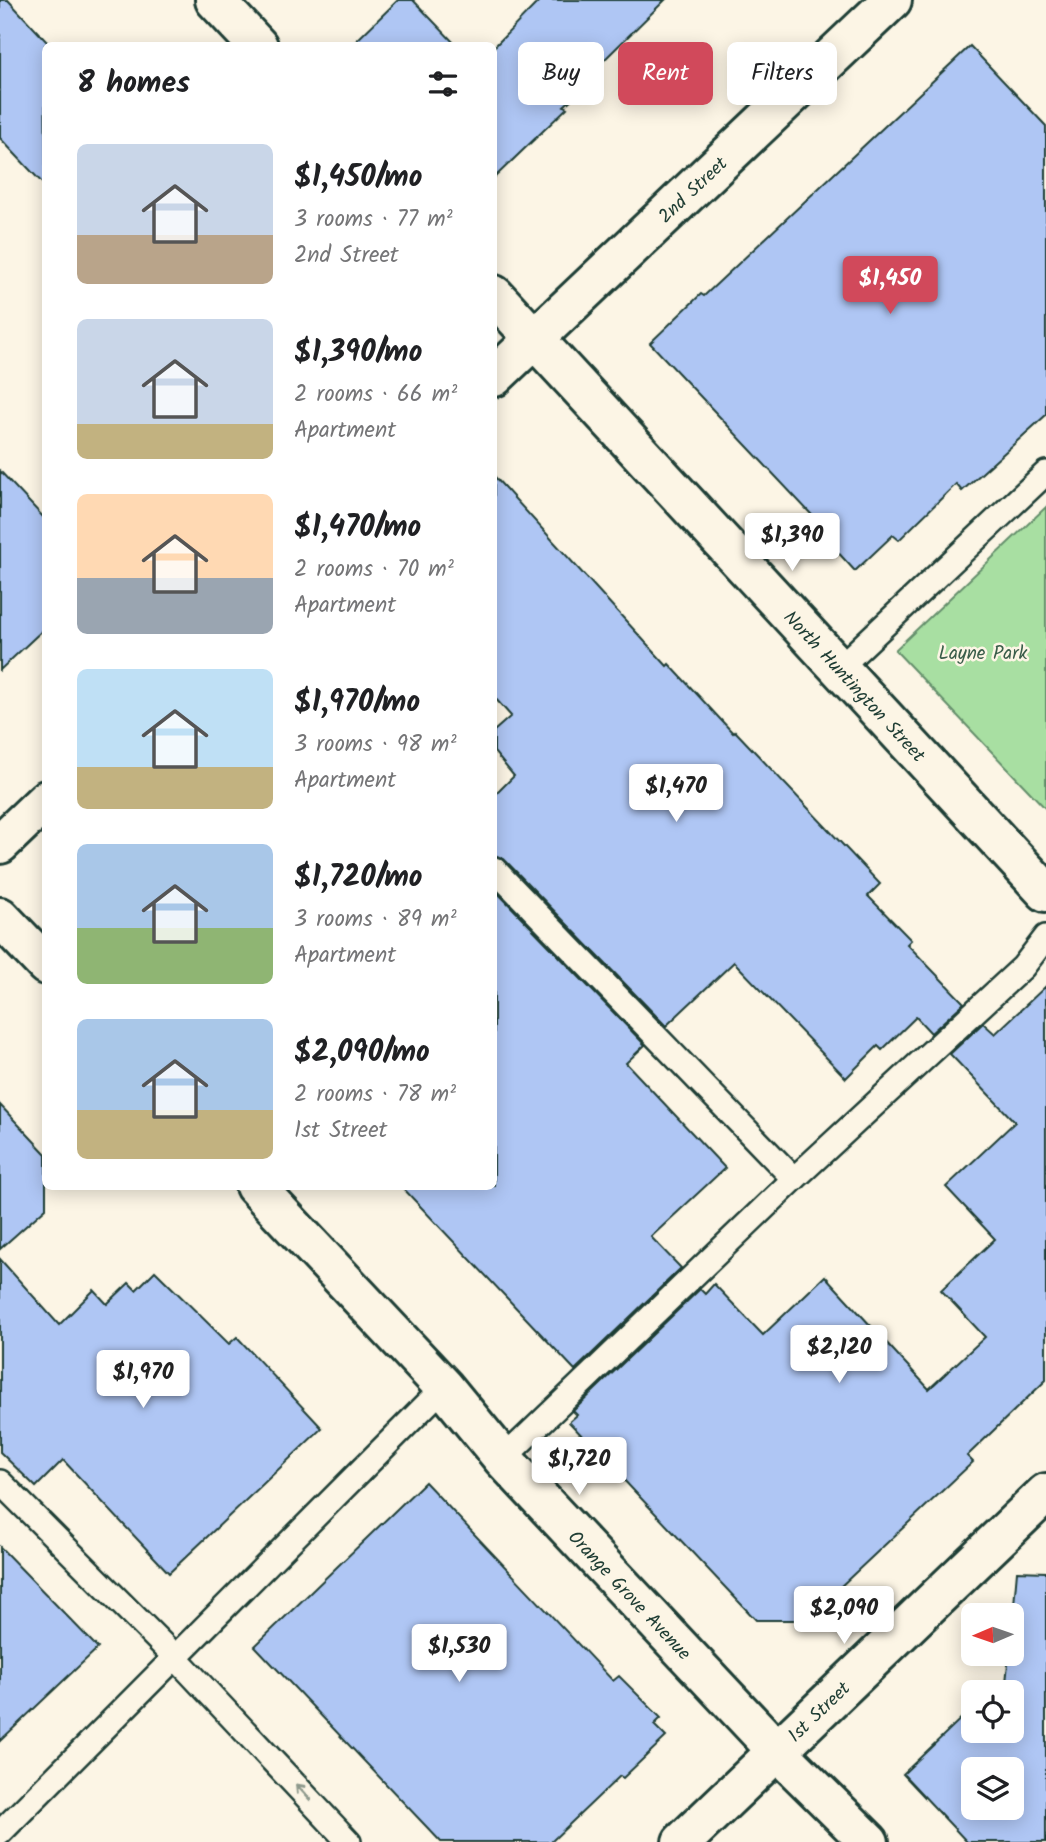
<!DOCTYPE html>
<meta charset="utf-8">
<style>
body{margin:0;font-family:Kalam,sans-serif;background:#f6f6f6;color:#202124;height:100vh;display:flex;flex-direction:column;font-size:26px;white-space:nowrap}
*{box-sizing:border-box;margin:0}
p{font-size:23px;color:#757577}
.icon{flex:none;width:38px;height:38px;fill:none;stroke:currentColor;stroke-width:2;stroke-linecap:round;stroke-linejoin:round}
.map{position:relative;flex:1;overflow:hidden}
.drawer{position:absolute;left:42px;top:42px;width:455px;height:1148px;display:flex;flex-direction:column;background:#fff;border-radius:10px;box-shadow:0 4px 18px #0003}
.drawer>*{flex:none}
.banner{position:absolute;left:518px;top:42px;width:422px;height:63px;display:flex;gap:14px}
.needle{width:46px;rotate:268deg}
.buttons{position:absolute;left:961px;top:1603px;display:grid;gap:14px}
.buttons a{display:grid;place-items:center;width:63px;height:63px;border-radius:10px;background:#fff;box-shadow:0 4px 18px #0003;font-size:35px}
.price{position:absolute;translate:-50% -60px;padding:0 16px;border-radius:7px;background:#fff;color:#222;font-size:23px;line-height:46px;filter:drop-shadow(0 2px 4px #0008)}
.price::after{content:'';position:absolute;left:50%;top:42px;width:21px;height:16px;margin-left:-10px;background:inherit;clip-path:polygon(0 0,100% 0,50% 100%)}
.price.current{background:#d1495b;color:#fff}
ul{padding:0;list-style:none}
li{display:flex;align-items:center;gap:21px;height:175px;padding:0 35px}
li span{display:grid;place-items:center;flex:none;width:196px;height:140px;border-radius:10px;color:#555}
li>.icon{margin-inline-start:auto}
span .icon{width:84px;height:84px;fill:#fffc;stroke-width:1}
li b{font-size:30px}
h2{display:flex;justify-content:space-between;align-items:center;height:84px;padding:0 35px;font-size:30px}
.chip{padding:0 24px;border-radius:10px;background:#fff;box-shadow:0 4px 18px #0003;font-size:24px;line-height:63px}
.chip.current{background:#d1495b;color:#fff}
.map>svg:first-child{display:block}
.green{fill:#a8dfa2;stroke:#648e6b;stroke-width:2}
.building{fill:#afc6f4;stroke:#1f3d34;stroke-width:2;fill-rule:evenodd}
.lines{fill:none;stroke-linecap:round;stroke-linejoin:round}
.lane-casing{stroke:#1f3d34;stroke-width:28}
.street-casing{stroke:#1f3d34;stroke-width:44}
.secondary-casing{stroke:#1f3d34;stroke-width:44}
.lane{stroke:#fcf5e5;stroke-width:23}
.street{stroke:#fcf5e5;stroke-width:38}
.secondary{stroke:#fcf5e5;stroke-width:38}
.oneway{stroke:#8e998c}
.labels{text-anchor:middle;stroke-width:5;stroke-linejoin:round;paint-order:stroke}
.street-label{font-size:19px;fill:#1f3d34;stroke:#fcf5e5}
.park-label{font-size:19px;fill:#3a5d4a;stroke:#fcf5e5}
</style>
<div class="map">
<svg width="1046" height="1842" viewBox="0 0 1046 1842">
<rect width="100%" height="100%" fill="#fcf5e5"/>
<filter id="ink" filterUnits="userSpaceOnUse"><feTurbulence type="fractalNoise" baseFrequency=".0143" numOctaves="2"/><feDisplacementMap in="SourceGraphic" scale="14" xChannelSelector="R" yChannelSelector="G"/><feConvolveMatrix kernelMatrix="1 2 1 2 8 2 1 2 1" color-interpolation-filters="sRGB"/></filter>
<g filter="url(#ink)">
<polygon class="green" points="1046,507 1046,809 895,650"/>
<g class="building">
<polygon points="0,0 8,0 48,43 45,45 46,187 0,138"/>
<polygon points="398,0 413,0 457,46 351,46"/>
<polygon points="540,0 665,0 597,67 599,75 564,106 567,108 494,178 494,47"/>
<polygon points="970,46 1046,126 1046,415 962,491 956,484 899,540 893,535 855,571 823,536 827,531 650,343 701,294 704,296"/>
<polygon points="0,471 46,520 46,627 0,670"/>
<polygon points="494,476 667,666 669,664 733,733 735,731 880,884 868,896 911,940 907,944 964,1003 931,1033 916,1017 882,1050 878,1046 846,1078 734,962 666,1026 504,859 494,855 494,796 514,776 494,752 494,731 511,716 494,697"/>
<polygon points="494,889 645,1045 626,1063 725,1168 651,1237 681,1268 575,1370 401,1186 494,1186"/>
<polygon points="1046,986 1046,1380 967,1456 973,1462 805,1620 756,1620 569,1422 577,1415 573,1411 700,1289 705,1294 714,1284 763,1335 825,1276 929,1389 985,1337 941,1290 995,1239 946,1187 1015,1122 950,1054 983,1023 995,1034"/>
<polygon points="0,1105 46,1154 46,1208 0,1249"/>
<polygon points="0,1259 59,1325 94,1290 107,1304 129,1283 136,1290 155,1271 229,1344 237,1337 322,1428 169,1573 63,1460 36,1487 0,1452"/>
<polygon points="425,1482 613,1681 619,1676 661,1718 654,1725 666,1737 623,1778 620,1776 551,1842 441,1842 255,1646"/>
<polygon points="0,1547 98,1648 0,1741"/>
<path d="M1017,1571L1046,1572V1842H967L903,1774L973,1707V1731H1012V1692H1005L1009,1654H1012V1627ZM973,1769H1012V1808H973Z"/>
</g>
<g class="lines">
<g class="lane-casing">
<g id="lane">
<polyline points="839,668 1046,473"/>
<polyline points="494,869 794,1179"/>
<polyline points="503,1459 794,1179 1023,967 1046,937"/>
<polyline points="0,1482 175,1657 349,1842"/>
<polyline points="0,1833 444,1387"/>
</g>
</g>
<g class="street-casing">
<g id="street">
<polyline points="215,0 258,46"/>
<path id="s1" d="M494,295L1046,892"/>
<path id="s2" d="M494,377L892,0"/>
<polyline points="0,844 46,800"/>
<path id="s3" d="M682,1842L1046,1493"/>
</g>
</g>
<g class="secondary-casing">
<g id="secondary">
<polyline points="0,917 46,965"/>
<path id="s4" d="M255,1186L444,1387L503,1459L777,1751L869,1842"/>
</g>
</g>
<use href="#lane" class="lane"/>
<use href="#street" class="street"/>
<use href="#secondary" class="secondary"/>
</g>
<defs><path id="oneway-shaft" d="M-6 0H5M1.5-3L5.5 0L1.5 3" fill="none" stroke-width="1.6" stroke-linecap="round" stroke-linejoin="round" transform="scale(1.75)"/></defs>
<use class="oneway" href="#oneway-shaft" transform="translate(303 1792) rotate(-133)"/>
</g>
<g class="labels">
<g class="street-label">
<text dy="7" stroke="none"><textPath href="#s2" startOffset="273">2nd Street</textPath></text>
<text dy="7" stroke="none"><textPath href="#s1" startOffset="532">North Huntington Street</textPath></text>
<text dy="7" stroke="none"><textPath href="#s4" startOffset="555">Orange Grove Avenue</textPath></text>
<text dy="7" stroke="none"><textPath href="#s3" startOffset="189">1st Street</textPath></text>
</g>
<g class="park-label">
<text x="983" y="659">Layne Park</text>
</g>
</g>
</svg>
<div class="buttons">
<a><svg class="needle" viewBox="-14 -14 28 28"><path d="M0-13l5 13h-10z" fill="#e53935"/><path d="M0 13l5-13h-10z" fill="#757577"/></svg></a>
<a><svg class="icon" aria-label="locate" viewBox="0 0 24 24"><circle cx="12" cy="12" r="6"/><path d="M12 2v4M12 18v4M2 12h4M18 12h4"/></svg></a>
<a><svg class="icon" aria-label="layers" viewBox="0 0 24 24"><path d="M12 4l9 5-9 5-9-5zM3 14l9 5 9-5"/></svg></a>
</div>
<b class="price current" style="left:890px;top:316px">$1,450</b>
<b class="price" style="left:792px;top:573px">$1,390</b>
<b class="price" style="left:676px;top:824px">$1,470</b>
<b class="price" style="left:839px;top:1385px">$2,120</b>
<b class="price" style="left:143px;top:1410px">$1,970</b>
<b class="price" style="left:579px;top:1497px">$1,720</b>
<b class="price" style="left:844px;top:1646px">$2,090</b>
<b class="price" style="left:459px;top:1684px">$1,530</b>
<div class="banner">
<a class="chip">Buy</a>
<a class="chip current">Rent</a>
<a class="chip">Filters</a>
</div>
<section class="drawer">
<h2>8 homes<svg class="icon" aria-label="filters" viewBox="0 0 24 24"><path d="M4 7h16M4 17h16"/><circle cx="9" cy="7" r="2"/><circle cx="15" cy="17" r="2"/></svg></h2>
<ul>
<li><span style="background:linear-gradient(#c9d6e8 65%,#b9a48a 0)"><svg class="icon" aria-label="home" viewBox="0 0 24 24"><path d="M3 11l9-7 9 7M6 9v11h12V9"/></svg></span><div><b>$1,450/mo</b><p>3 rooms · 77 m²</p><p>2nd Street</p></div></li>
<li><span style="background:linear-gradient(#c9d6e8 75%,#c2b280 0)"><svg class="icon" aria-label="home" viewBox="0 0 24 24"><path d="M3 11l9-7 9 7M6 9v11h12V9"/></svg></span><div><b>$1,390/mo</b><p>2 rooms · 66 m²</p><p>Apartment</p></div></li>
<li><span style="background:linear-gradient(#ffd9b3 60%,#9aa5b1 0)"><svg class="icon" aria-label="home" viewBox="0 0 24 24"><path d="M3 11l9-7 9 7M6 9v11h12V9"/></svg></span><div><b>$1,470/mo</b><p>2 rooms · 70 m²</p><p>Apartment</p></div></li>
<li><span style="background:linear-gradient(#bfe0f5 70%,#c2b280 0)"><svg class="icon" aria-label="home" viewBox="0 0 24 24"><path d="M3 11l9-7 9 7M6 9v11h12V9"/></svg></span><div><b>$1,970/mo</b><p>3 rooms · 98 m²</p><p>Apartment</p></div></li>
<li><span style="background:linear-gradient(#a9c7e8 60%,#8fb573 0)"><svg class="icon" aria-label="home" viewBox="0 0 24 24"><path d="M3 11l9-7 9 7M6 9v11h12V9"/></svg></span><div><b>$1,720/mo</b><p>3 rooms · 89 m²</p><p>Apartment</p></div></li>
<li><span style="background:linear-gradient(#a9c7e8 65%,#c2b280 0)"><svg class="icon" aria-label="home" viewBox="0 0 24 24"><path d="M3 11l9-7 9 7M6 9v11h12V9"/></svg></span><div><b>$2,090/mo</b><p>2 rooms · 78 m²</p><p>1st Street</p></div></li>
</ul>
</section>
</div>
